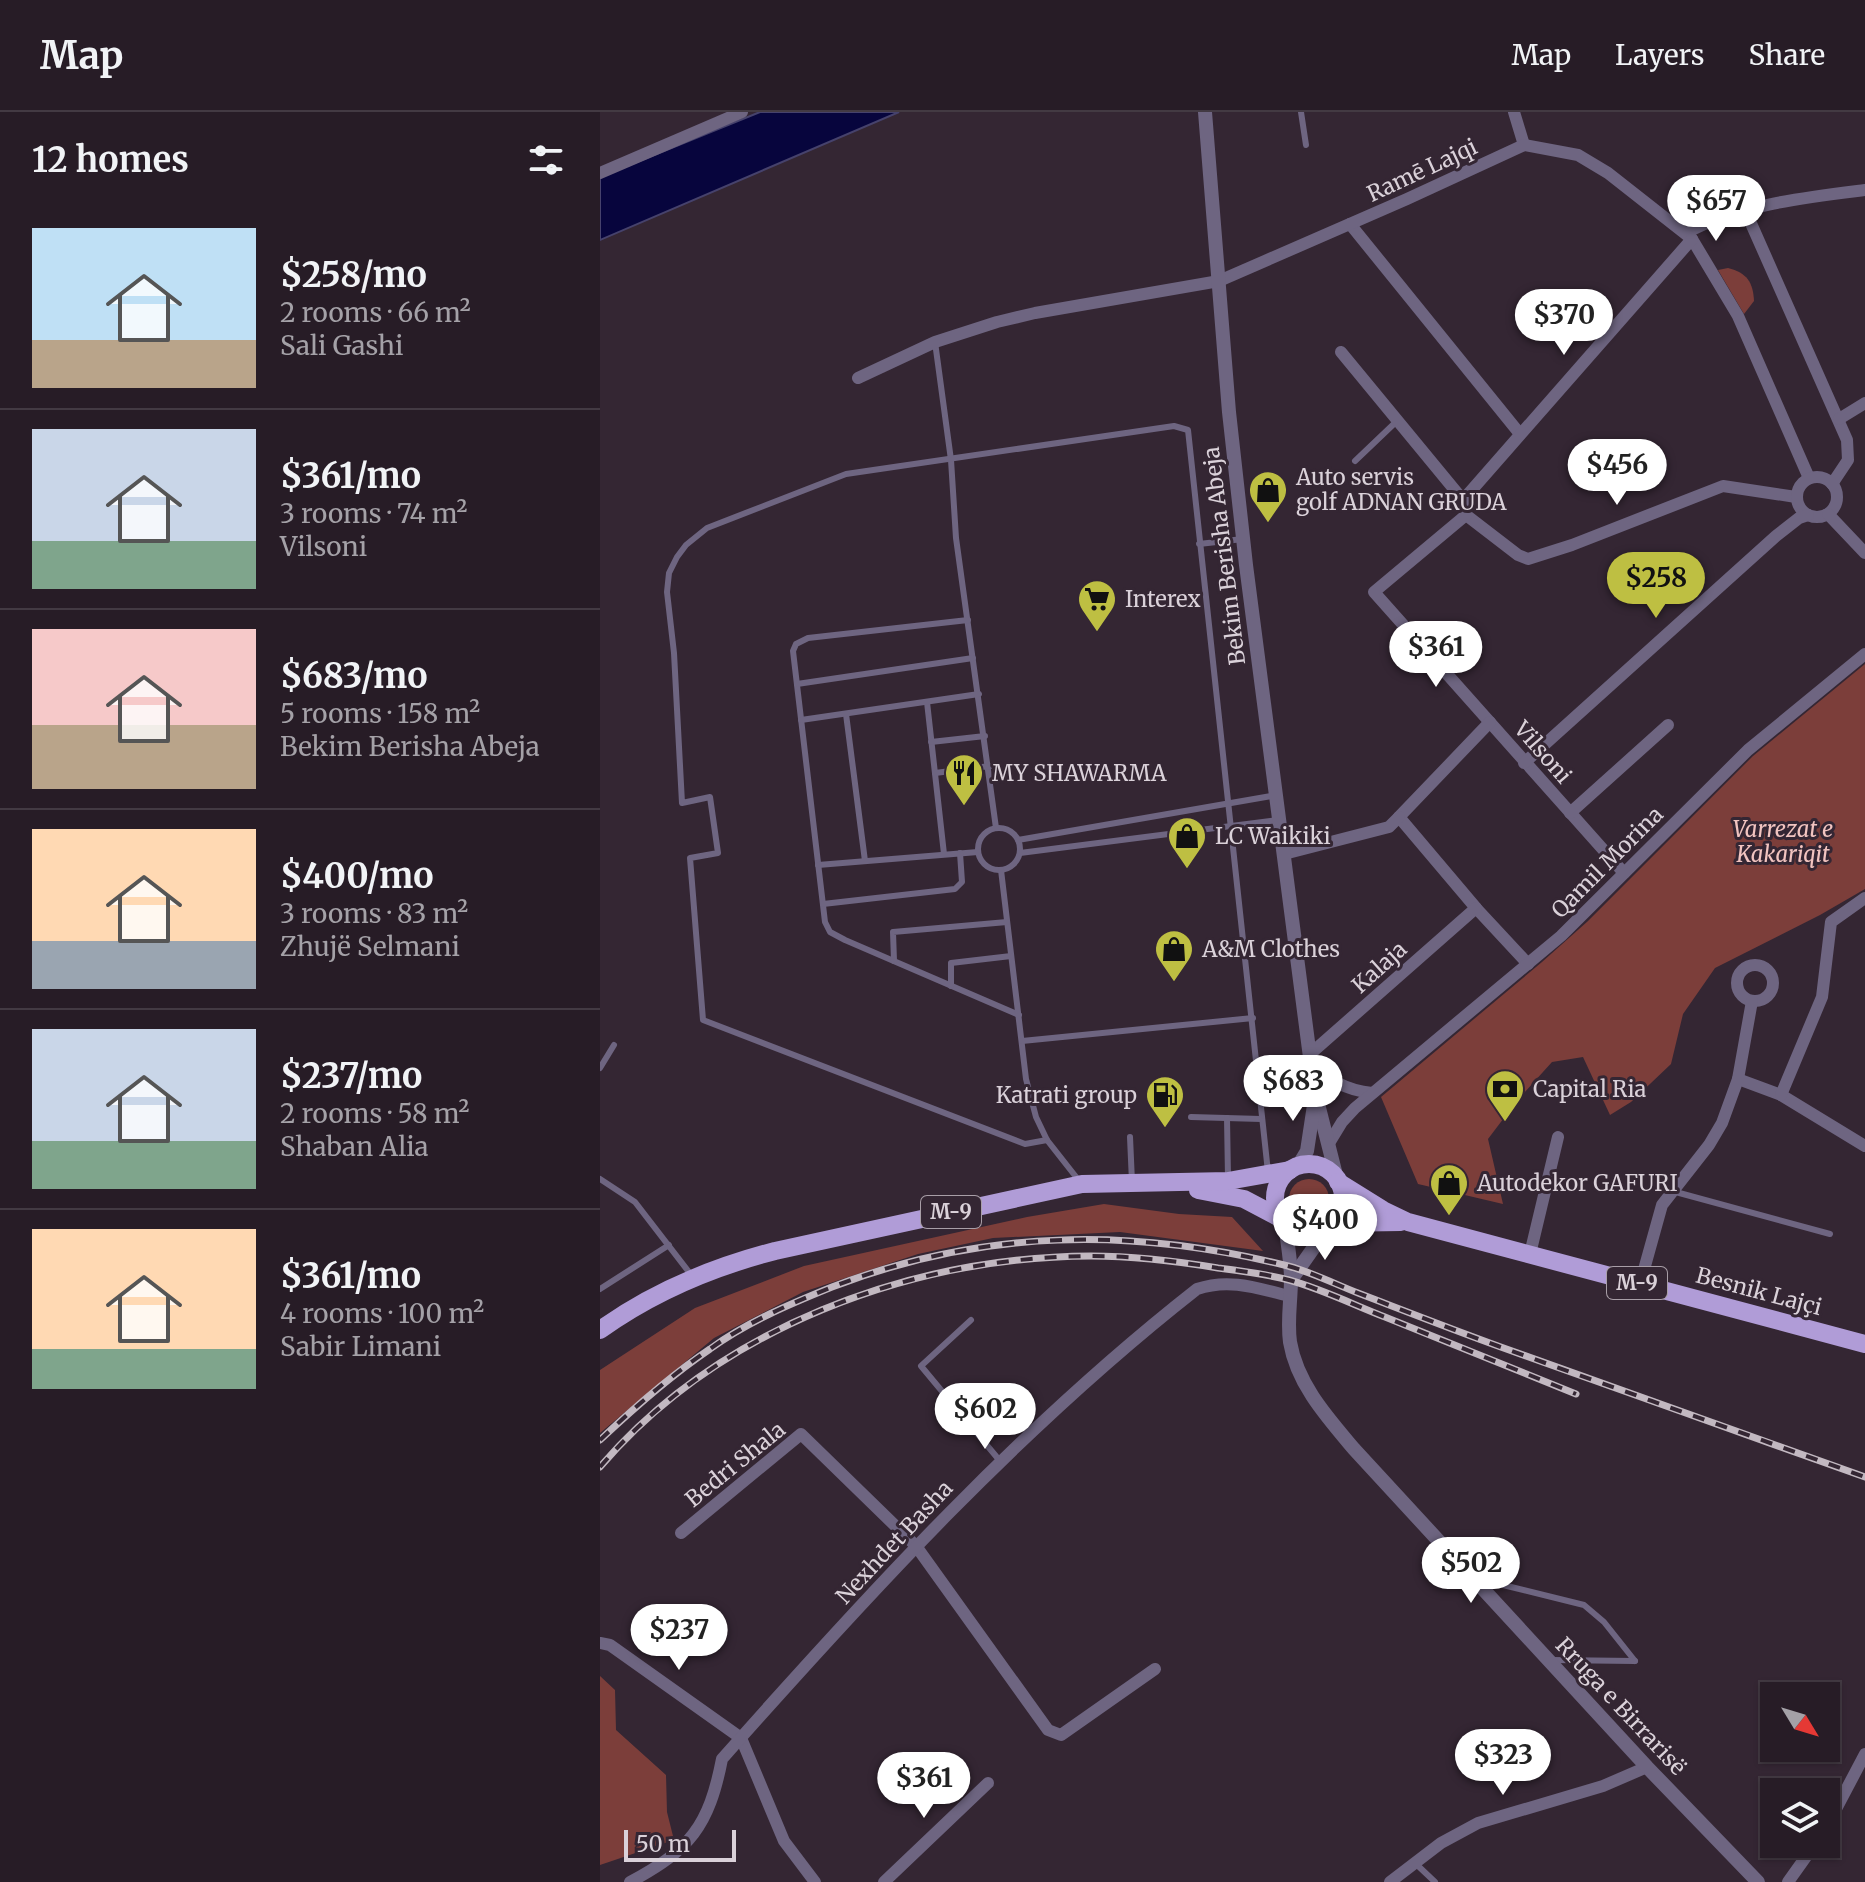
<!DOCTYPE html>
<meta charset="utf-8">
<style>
body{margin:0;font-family:Merriweather,serif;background:#2f252e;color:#f1f3f6;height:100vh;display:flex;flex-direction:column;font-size:30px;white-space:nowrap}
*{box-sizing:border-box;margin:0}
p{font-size:26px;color:#a4a1a7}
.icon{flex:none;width:44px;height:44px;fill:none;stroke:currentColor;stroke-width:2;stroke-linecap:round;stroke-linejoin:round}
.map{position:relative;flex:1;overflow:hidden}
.panel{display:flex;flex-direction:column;background:#271c26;width:600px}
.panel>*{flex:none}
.needle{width:52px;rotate:128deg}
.tools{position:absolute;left:1160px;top:1570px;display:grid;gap:16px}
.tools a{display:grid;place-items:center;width:80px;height:80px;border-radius:0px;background:#271c26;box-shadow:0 2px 6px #0004,0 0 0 2px #433a43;font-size:40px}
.scale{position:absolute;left:24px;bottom:20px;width:112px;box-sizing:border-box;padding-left:8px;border:4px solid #dad1d9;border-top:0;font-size:22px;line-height:28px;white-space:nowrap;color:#dad1d9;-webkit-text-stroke:6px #342633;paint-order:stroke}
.price{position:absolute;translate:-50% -68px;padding:0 18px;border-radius:28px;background:#fff;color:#222;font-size:26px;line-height:52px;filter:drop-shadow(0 2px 4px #0008)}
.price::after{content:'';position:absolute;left:50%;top:48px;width:24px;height:18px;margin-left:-12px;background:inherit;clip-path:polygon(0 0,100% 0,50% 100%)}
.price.current{background:#bebf42;color:#111}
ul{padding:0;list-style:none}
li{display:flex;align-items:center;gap:24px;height:200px;padding:0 32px}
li+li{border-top:2px solid #433a43}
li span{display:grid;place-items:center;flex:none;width:224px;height:160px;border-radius:0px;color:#555}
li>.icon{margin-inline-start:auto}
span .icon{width:96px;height:96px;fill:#fffc;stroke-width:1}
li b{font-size:34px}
h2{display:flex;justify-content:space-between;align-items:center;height:96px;padding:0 32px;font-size:34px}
header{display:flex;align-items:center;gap:48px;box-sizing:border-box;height:112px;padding:0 40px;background:#271c26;border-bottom:2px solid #433a43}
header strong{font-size:38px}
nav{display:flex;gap:44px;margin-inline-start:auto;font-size:28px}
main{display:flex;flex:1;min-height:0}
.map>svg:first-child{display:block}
.green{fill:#7c3e3a}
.water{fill:#07053d;stroke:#46426c;stroke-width:2}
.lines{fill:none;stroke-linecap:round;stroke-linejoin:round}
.service{stroke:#6e6581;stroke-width:6}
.minor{stroke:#6e6581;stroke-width:12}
.tertiary{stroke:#6e6581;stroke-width:14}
.primary{stroke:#b09cd7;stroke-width:18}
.rail-casing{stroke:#c2b8c1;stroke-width:7}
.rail{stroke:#342633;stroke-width:4;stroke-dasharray:12;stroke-linecap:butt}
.labels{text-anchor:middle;stroke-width:6;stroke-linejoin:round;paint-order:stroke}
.shield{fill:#342633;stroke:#a89ea7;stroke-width:2}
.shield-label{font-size:20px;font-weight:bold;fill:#dad1d9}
.street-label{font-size:22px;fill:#dad1d9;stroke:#342633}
.poi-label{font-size:22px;fill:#dad1d9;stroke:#342633;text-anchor:start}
.park-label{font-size:22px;font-style:italic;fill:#f2c4c0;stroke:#342633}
</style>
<header>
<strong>Map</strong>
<nav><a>Map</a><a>Layers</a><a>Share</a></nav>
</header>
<main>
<section class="panel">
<h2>12 homes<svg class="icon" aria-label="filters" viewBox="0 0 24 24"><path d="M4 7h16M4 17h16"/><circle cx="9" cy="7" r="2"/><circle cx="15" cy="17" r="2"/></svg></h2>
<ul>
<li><span style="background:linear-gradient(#bfe0f5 70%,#b9a48a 0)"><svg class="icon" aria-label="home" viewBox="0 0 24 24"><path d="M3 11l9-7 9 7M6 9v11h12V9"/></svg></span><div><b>$258/mo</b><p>2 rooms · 66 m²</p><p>Sali Gashi</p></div></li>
<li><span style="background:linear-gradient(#c9d6e8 70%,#7fa58c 0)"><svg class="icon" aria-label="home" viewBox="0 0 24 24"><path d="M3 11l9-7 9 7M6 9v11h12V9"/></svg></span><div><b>$361/mo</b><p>3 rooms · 74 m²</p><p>Vilsoni</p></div></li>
<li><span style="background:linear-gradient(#f6c9c9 60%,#b9a48a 0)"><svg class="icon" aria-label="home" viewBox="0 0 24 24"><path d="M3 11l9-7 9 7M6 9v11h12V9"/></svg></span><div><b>$683/mo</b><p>5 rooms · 158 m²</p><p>Bekim Berisha Abeja</p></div></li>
<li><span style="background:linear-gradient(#ffd9b3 70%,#9aa5b1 0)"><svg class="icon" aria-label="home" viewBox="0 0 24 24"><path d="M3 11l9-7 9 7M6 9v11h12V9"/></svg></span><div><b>$400/mo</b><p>3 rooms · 83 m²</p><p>Zhujë Selmani</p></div></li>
<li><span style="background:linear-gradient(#c9d6e8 70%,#7fa58c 0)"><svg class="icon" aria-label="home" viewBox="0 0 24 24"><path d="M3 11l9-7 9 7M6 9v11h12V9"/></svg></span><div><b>$237/mo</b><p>2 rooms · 58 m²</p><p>Shaban Alia</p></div></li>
<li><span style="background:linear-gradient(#ffd9b3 75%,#7fa58c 0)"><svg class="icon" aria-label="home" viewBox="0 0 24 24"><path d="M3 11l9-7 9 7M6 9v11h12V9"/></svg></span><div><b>$361/mo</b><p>4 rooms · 100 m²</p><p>Sabir Limani</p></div></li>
</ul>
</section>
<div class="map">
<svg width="1265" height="1770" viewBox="0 0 1265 1770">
<rect width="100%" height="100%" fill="#342633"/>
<g class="green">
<path d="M1128,156C1147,161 1153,170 1154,189L1144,202L1118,158Z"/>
<polygon points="1265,552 1265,777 1220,803 1115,856 1083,902 1071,952 1031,990 1010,1003 983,945 952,950 916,990 888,1027 903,1092 818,1072 781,985 942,850 988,809 1153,644"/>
<circle cx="709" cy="1087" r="20"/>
<polygon points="504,1092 579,1102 632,1105 663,1139 520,1120 393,1126 318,1142 203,1180 114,1226 0,1321 0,1258 95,1196 204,1154 427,1105"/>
<polygon points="0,1564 15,1578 16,1618 66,1663 67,1700 74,1728 0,1753"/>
</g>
<polygon class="water" points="160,0 299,0 0,128 0,65"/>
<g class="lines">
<g class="service">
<polyline points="701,0 706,33"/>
<polyline points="335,230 351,348 356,426 396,716"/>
<polyline points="755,349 798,308"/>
<polyline points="599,432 643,427"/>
<polyline points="368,508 208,526 196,532 193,539 225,810 230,820 245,828 419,903"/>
<polyline points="197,572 373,546"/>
<polyline points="327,590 344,742"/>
<polyline points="246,602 265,749"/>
<polyline points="201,608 379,582"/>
<polyline points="331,630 385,624"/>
<polyline points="335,661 390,654"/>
<circle cx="399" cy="737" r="21"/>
<polyline points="418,728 677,683"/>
<polyline points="420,741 678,708"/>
<polyline points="218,753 378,740"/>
<polyline points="401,758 426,967 436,1005 447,1028 480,1070"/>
<polyline points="223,792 355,777 362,770 360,741"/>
<polyline points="294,849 293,820 407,810"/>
<polyline points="351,874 351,851 411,844"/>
<polyline points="422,929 653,906"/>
<polyline points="0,956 14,933"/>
<polyline points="591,1005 661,1007"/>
<polyline points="627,1006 628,1066"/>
<polyline points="530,1025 532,1070"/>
<polyline points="447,1028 425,1032 103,908 90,746 118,741 110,685 82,691 74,541 67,480 69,461 77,445 86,433 107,416 246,362 574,314 588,318 668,1060"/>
<polyline points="0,1067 35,1090 92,1164"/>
<polyline points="1072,1079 1230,1122"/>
<polyline points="0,1177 69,1133"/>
<polyline points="371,1208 321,1254 400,1349"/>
<polyline points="875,1462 903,1473 984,1493 1004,1510 1035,1549"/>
<polyline points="951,1548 1035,1549"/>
<polyline points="815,1751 835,1770"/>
</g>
<g class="minor">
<polyline points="914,0 924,33"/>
<polyline points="0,61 142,0"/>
<polyline points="1146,100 1247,328 1248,348 1232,372"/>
<polyline points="750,112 920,322"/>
<path d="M1086,121C1136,93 1209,85 1265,78"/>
<polyline points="741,240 863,388 866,403 918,443 928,447 972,433 1123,374 1196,385"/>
<polyline points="258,266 335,230 397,210 435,201 619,169 807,87 924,33 978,43 1008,61 1092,127 1138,204 1209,366"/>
<polyline points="1239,307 1265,291"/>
<circle cx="1217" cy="385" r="20"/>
<polyline points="863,388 1092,127"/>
<polyline points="1228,402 1265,441"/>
<polyline points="866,403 774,480 1024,761"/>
<polyline points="890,610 799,705 876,796 928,852"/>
<polyline points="924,651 1176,424 1199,406 1208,403"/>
<polyline points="970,701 1068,613"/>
<polyline points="684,742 789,715 799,705"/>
<circle cx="1155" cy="871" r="18"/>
<polyline points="709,943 876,796"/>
<path d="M711,950C730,969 746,978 772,981"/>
<polyline points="1138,967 1181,983 1265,1034"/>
<polyline points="1181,983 1222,885 1231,810 1265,786"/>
<polyline points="728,1033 742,1010 755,996 961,824 1148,638 1265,542"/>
<polyline points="930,1142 958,1025"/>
<polyline points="1040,1172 1062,1093 1109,1033 1122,1011 1138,967 1152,889"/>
<polyline points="81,1421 201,1322 316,1434 448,1618 461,1623 555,1557"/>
<polyline points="0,1531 10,1533 141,1626"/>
<polyline points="141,1626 184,1729 215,1770"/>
<polyline points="1226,1716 1265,1642"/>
<path d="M30,1770C90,1738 109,1714 122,1647C270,1480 421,1315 597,1177C629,1166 657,1176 689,1184"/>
<polyline points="284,1770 388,1671"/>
<polyline points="790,1770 841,1731 878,1711 1003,1674 1047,1655"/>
<polyline points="1188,1770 1215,1732"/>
</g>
<g class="tertiary">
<polyline points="605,0 629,300 646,453 714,976 737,1067"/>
<polyline points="698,1054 707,1039 714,993"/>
<path d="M685,1111C687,1129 691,1149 691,1167C691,1189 687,1208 690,1230C697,1272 727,1305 754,1337L1047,1655L1158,1770"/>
<polyline points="691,1168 729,1114"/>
</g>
<g class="primary">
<circle cx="709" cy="1086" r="34"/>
<polyline points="738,1070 783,1098 808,1110 1265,1232"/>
<polyline points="598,1078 644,1087 680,1106"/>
<polyline points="733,1111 801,1110"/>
<path d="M0,1218C53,1180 113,1155 175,1139L482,1072L628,1069L690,1058"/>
</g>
<g class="rail-casing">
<g id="rail">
<path d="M0,1328C35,1295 70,1264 110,1237C147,1210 190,1192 232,1175C383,1117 531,1115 688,1154C711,1160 735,1172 758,1181C805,1199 851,1217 898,1234C1020,1278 1143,1321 1265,1365"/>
<path d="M0,1355C119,1216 310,1145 491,1144C534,1144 576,1149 618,1156C642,1159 666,1162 689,1168C722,1177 754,1193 785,1205C849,1231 913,1256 976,1282"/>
</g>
</g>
<use href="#rail" class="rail"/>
</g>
<defs>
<g id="shop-pin" transform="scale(2)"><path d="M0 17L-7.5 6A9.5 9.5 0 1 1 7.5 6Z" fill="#bebf42" stroke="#342633"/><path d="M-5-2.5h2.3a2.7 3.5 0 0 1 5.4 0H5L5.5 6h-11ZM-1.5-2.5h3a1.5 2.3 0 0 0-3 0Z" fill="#111"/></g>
<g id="supermarket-pin" transform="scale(2)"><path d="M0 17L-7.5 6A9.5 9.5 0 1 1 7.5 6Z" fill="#bebf42" stroke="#342633"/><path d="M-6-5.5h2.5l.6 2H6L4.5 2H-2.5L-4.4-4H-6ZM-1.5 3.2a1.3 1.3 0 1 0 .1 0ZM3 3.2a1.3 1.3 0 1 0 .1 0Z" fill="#111"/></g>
<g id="restaurant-pin" transform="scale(2)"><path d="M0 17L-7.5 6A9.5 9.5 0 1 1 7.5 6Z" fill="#bebf42" stroke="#342633"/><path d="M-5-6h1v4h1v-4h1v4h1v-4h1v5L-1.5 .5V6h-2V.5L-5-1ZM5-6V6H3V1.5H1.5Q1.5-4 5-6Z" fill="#111"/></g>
<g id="bank-pin" transform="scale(2)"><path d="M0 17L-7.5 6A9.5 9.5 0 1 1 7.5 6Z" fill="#bebf42" stroke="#342633"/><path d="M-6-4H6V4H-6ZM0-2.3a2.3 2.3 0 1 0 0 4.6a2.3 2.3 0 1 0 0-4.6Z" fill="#111"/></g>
<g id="fuel-pin" transform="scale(2)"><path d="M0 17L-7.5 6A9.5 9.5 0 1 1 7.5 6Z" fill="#bebf42" stroke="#342633"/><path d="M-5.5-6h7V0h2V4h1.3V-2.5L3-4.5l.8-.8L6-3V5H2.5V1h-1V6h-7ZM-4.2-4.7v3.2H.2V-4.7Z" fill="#111"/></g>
</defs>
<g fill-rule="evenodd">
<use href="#shop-pin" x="668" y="378"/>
<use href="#supermarket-pin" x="497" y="487"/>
<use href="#restaurant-pin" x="364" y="661"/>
<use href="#shop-pin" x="587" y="724"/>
<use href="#shop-pin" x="574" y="837"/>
<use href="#bank-pin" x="905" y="977"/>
<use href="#fuel-pin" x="565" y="983"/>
<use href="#shop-pin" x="849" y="1071"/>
</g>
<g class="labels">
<g class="shield">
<rect x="321" y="1084" width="60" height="32" rx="6"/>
<rect x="1007" y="1155" width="60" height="32" rx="6"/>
</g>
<g class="shield-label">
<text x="351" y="1107">M-9</text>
<text x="1037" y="1178">M-9</text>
</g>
<g class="street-label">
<text transform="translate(822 58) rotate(-25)" y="8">Ramē Lajqi</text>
<text transform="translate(624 444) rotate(-97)" y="8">Bekim Berisha Abeja</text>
<text transform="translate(943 640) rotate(49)" y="8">Vilsoni</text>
<text transform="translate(1007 750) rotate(-45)" y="8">Qamil Morina</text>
<text transform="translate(779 855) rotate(-42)" y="8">Kalaja</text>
<text transform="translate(1159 1179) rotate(15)" y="8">Besnik Lajçi</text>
<text transform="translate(135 1352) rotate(-39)" y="8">Bedri Shala</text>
<text transform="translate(294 1430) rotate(-47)" y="8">Nexhdet Basha</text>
<text transform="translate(1021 1594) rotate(47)" y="8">Rruga e Birrarisë</text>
</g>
<g class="poi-label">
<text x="696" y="373">Auto servis<tspan x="696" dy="25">golf ADNAN GRUDA</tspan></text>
<text x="525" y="495">Interex</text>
<text x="392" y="669">MY SHAWARMA</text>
<text x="615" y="732">LC Waikiki</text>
<text x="602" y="845">A&amp;M Clothes</text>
<text x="933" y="985">Capital Ria</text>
<text x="537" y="991" text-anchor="end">Katrati group</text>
<text x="877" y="1079">Autodekor GAFURI</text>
</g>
<g class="park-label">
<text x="1183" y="725">Varrezat e<tspan x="1183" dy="25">Kakariqit</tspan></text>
</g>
</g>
</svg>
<div class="tools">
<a><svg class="needle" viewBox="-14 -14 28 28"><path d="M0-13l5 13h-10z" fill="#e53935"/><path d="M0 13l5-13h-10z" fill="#a4a1a7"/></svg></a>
<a><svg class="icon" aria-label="layers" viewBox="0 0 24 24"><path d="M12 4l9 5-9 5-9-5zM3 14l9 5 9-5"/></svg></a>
</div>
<div class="scale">50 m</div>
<b class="price" style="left:1116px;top:131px">$657</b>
<b class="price" style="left:964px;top:245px">$370</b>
<b class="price" style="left:1017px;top:395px">$456</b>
<b class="price current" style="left:1056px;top:508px">$258</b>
<b class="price" style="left:836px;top:577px">$361</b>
<b class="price" style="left:693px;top:1011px">$683</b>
<b class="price" style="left:725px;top:1150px">$400</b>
<b class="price" style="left:385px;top:1339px">$602</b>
<b class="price" style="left:871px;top:1493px">$502</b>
<b class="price" style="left:79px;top:1560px">$237</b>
<b class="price" style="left:903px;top:1685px">$323</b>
<b class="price" style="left:324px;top:1708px">$361</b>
</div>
</main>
